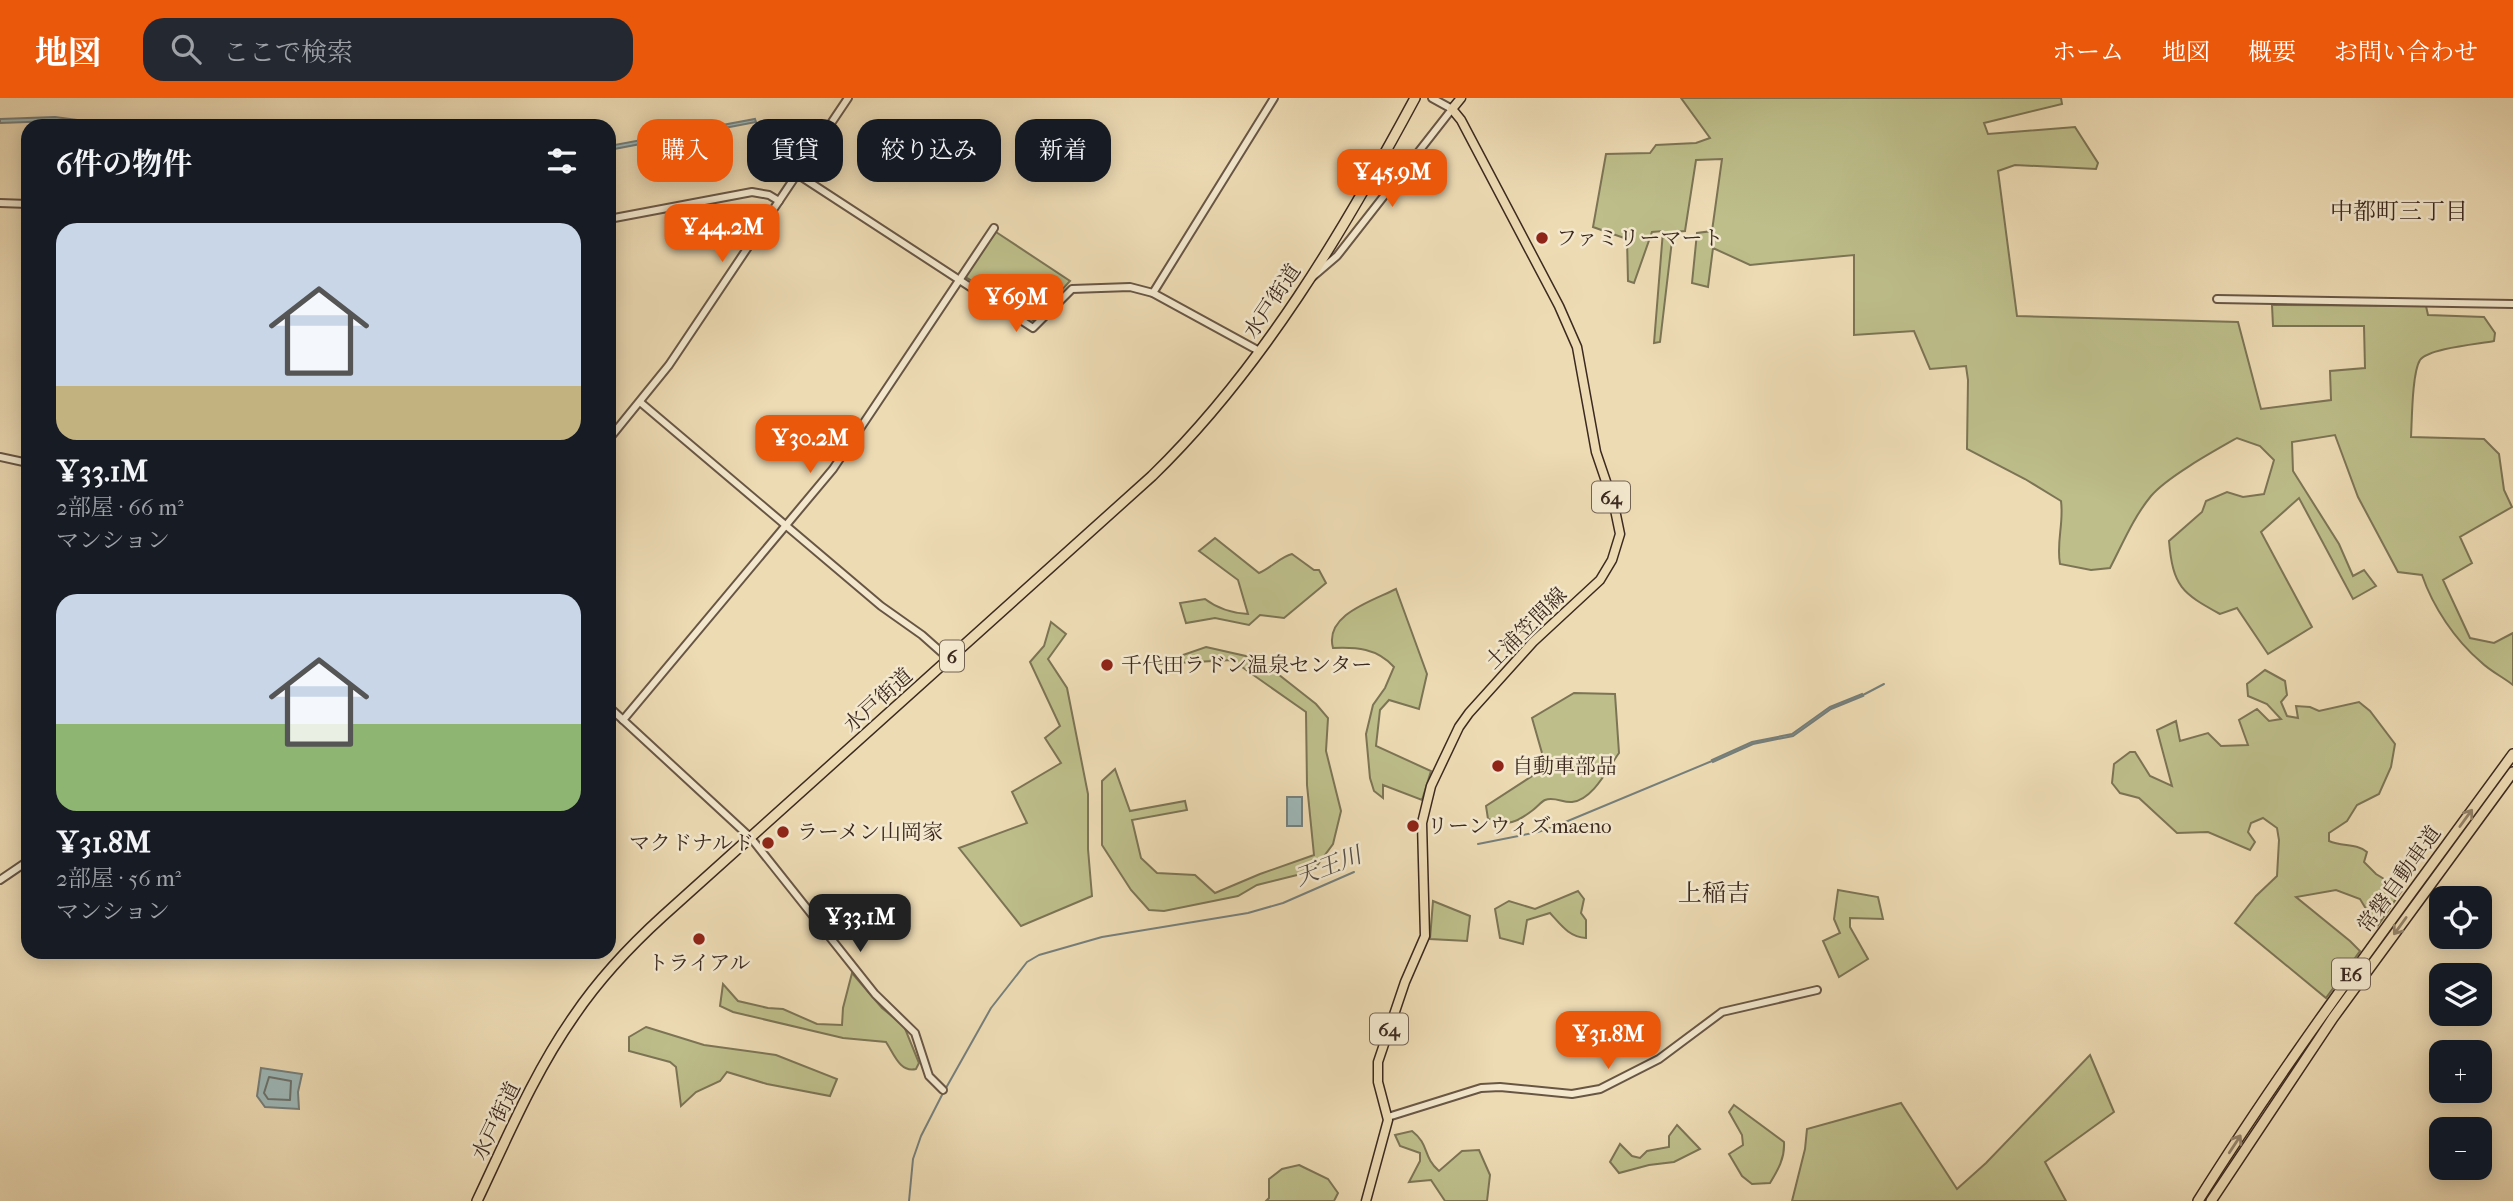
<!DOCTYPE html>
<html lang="ja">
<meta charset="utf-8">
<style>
body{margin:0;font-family:"IM FELL French Canon","Noto Serif JP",serif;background:#242831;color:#f1f3f6;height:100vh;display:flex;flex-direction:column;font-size:26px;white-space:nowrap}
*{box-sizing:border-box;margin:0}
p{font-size:23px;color:#9ea1a6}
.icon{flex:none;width:38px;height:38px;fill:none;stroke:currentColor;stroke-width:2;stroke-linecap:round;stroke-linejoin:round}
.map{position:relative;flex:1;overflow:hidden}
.sheet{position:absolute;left:21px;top:21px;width:595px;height:840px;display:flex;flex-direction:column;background:#171b24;border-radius:21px;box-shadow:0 4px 18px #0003}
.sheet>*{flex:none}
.top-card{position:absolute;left:637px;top:21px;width:665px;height:63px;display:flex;gap:14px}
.controls{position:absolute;left:2429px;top:788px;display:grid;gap:14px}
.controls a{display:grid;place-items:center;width:63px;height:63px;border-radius:14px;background:#171b24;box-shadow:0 4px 18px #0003;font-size:35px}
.price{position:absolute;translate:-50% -60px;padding:0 16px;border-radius:14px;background:#ea580c;color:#fff;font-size:23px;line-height:46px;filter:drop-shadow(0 2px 4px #0008)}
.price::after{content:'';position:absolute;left:50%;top:42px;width:21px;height:16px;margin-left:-10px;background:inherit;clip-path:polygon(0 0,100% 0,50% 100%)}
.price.selected{background:#222;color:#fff}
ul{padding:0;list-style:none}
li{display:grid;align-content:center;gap:14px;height:371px;padding:0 35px}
li span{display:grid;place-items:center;height:217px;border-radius:21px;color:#555}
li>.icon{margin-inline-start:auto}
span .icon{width:126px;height:126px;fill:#fffc;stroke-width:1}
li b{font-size:30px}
h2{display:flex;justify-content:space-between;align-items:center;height:84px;padding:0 35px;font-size:30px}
.chip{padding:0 24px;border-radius:21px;background:#171b24;box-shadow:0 4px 18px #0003;font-size:24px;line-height:63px}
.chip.selected{background:#ea580c;color:#fff}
header{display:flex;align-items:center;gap:42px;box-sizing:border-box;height:98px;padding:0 35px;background:#ea580c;color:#fff}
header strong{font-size:33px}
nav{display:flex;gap:38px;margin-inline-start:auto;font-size:24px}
.search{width:490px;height:63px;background:#242831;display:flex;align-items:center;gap:18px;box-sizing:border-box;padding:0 24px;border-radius:21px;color:#9ea1a6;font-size:26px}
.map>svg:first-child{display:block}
.green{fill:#bdbe8a;stroke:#7c7455;stroke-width:2}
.water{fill:#9db8b8;stroke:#767f7b;stroke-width:2}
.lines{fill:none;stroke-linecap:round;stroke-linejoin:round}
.shore{stroke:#6c716c;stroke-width:2}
.stream{stroke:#767f7b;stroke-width:2}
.minor-casing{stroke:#685645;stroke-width:10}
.major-casing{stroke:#3c2a20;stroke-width:11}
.highway-casing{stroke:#3c2a20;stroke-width:12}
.minor{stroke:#f3e8ce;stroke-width:6}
.major{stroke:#eddbb4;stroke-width:8}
.highway{stroke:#eddbb4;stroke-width:9}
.oneway{stroke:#94826a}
.poi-dot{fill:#8f2418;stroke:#f3e8ce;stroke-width:2.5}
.labels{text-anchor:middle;stroke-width:5;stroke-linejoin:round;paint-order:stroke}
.shield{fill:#f3e8ce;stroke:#736354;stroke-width:2}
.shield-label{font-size:19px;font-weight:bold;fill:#3c2a20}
.poi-label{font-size:21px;fill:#3c2a20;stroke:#f3e8ce;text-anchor:start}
.street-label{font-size:21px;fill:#3c2a20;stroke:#f3e8ce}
.neighbourhood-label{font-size:23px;fill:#3c2a20;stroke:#f3e8ce}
.water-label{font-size:23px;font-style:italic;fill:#544e46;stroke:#f3e8ce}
.quarter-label{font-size:24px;fill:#3c2a20;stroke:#f3e8ce}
</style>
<header>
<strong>地図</strong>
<div class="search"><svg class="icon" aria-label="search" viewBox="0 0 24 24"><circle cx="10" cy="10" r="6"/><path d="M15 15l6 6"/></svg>ここで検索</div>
<nav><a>ホーム</a><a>地図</a><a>概要</a><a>お問い合わせ</a></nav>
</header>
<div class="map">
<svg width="2513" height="1103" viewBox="0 0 2513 1103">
<rect width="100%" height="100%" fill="#eddbb4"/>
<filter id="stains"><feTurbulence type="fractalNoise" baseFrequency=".00286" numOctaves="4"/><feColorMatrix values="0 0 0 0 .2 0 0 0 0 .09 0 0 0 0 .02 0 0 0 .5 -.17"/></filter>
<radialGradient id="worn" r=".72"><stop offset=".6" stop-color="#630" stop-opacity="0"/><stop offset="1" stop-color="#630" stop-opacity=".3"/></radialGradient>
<g class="green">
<path d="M1681,0H2061L2062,6L1984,25L1988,36L2075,29L2098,65L2096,71L2015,67L1998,73L2017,218L2238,224L2261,311L2331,302L2330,273L2365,270L2364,228H2273L2272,207L2426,208L2428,217L2484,219L2495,235L2494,243C2479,246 2429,250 2420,262C2412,275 2412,322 2411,339L2484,341L2499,356L2504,392L2512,409L2460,439L2472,465L2443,482L2470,540L2494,545L2513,535V587C2503,579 2490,573 2481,564C2455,542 2433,509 2422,477L2398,474L2358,399L2335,337L2292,344L2293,373L2339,446L2353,478L2364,472L2376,488L2353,501L2299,400L2261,434L2312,529L2268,556L2237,510L2220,516C2182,495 2173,489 2169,443L2202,414L2206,403L2227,394L2243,399L2264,396L2274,362L2260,348L2237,340C2214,353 2167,379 2151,398C2133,420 2123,445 2110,470L2091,472L2060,466C2056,444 2064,426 2061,403L2025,381L1967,351L1968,282L1966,268L1930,271L1914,233L1854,237V157L1750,167L1713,150L1708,189L1692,185L1697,135L1712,133L1722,61L1696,62L1685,133L1673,134L1660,244L1654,245L1663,133L1652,134L1634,185L1628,183L1627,141L1593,129L1606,56L1650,55L1656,47L1696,45L1710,40Z"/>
<polygon points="996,134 1070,183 1034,223 967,180 961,183"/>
<path d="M1215,440L1259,475C1271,470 1280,459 1292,456L1314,472H1319L1326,485L1284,520L1260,517L1249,527L1215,520L1186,525L1180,505L1205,501C1218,511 1232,515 1248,516L1238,482L1199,453Z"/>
<path d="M1396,491L1427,576L1419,611L1389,602L1380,612L1376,648L1431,673L1422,702L1383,687V700L1374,693L1370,680L1366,636L1373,607L1385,590L1394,569C1377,550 1356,549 1333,550C1324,517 1372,503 1396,491Z"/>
<polygon points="1051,524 1066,536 1048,561 1067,590 1088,696 1088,751 1092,798 1021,828 959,750 1027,725 1012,694 1061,665 1045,640 1060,628 1030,564 1044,548"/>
<polygon points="1206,549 1259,561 1316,606 1328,620 1326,653 1341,713 1333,746 1313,773 1257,787 1238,798 1164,813 1149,812 1131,792 1102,747 1102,683 1115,671 1130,713 1185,703 1187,712 1132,722 1141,760 1157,775 1195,777 1215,795 1260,776 1314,757 1307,687 1306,614 1232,562 1157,566"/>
<path d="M2265,572L2285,583L2287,597L2281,604L2287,618L2298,620L2296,608L2310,609L2319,613L2359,604L2370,613L2395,646L2391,669L2379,696L2357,707L2347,723L2329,735V743C2342,749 2357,745 2367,754L2364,764L2376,776L2402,792L2377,829L2360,801L2336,792L2296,799L2350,843L2360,853L2326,900L2235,825L2256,798L2277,778L2279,742L2277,730L2263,720L2251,725L2248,734L2255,744L2250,752L2208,734L2177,735L2139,700L2120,695L2112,685L2114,666L2130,654H2135L2150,678L2172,688L2157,632L2176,623L2180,643L2208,635L2221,648L2248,647L2239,622L2257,611L2269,623L2281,621L2267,606L2248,598L2247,586Z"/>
<path d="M1574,595L1615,596L1619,655C1608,670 1593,702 1572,704C1563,705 1554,698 1545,702C1541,704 1537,709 1533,712C1516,725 1509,728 1488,721L1486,708L1546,669L1532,620Z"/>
<polygon points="1838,792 1878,799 1883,821 1850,820 1850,829 1868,861 1839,879 1823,843 1840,835 1834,821"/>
<path d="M1578,793L1584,801L1581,815L1586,822V840C1569,839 1561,827 1550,815L1527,822L1523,846L1500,840L1495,811L1509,803L1535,811Z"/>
<polygon points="1433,803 1470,818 1467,843 1430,841"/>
<path d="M852,875L882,910L904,928L919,965L916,971C900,975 894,956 886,944L843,940L733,914L720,908L723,886L738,903L768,910L783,911L817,926L842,927L843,910Z"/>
<polygon points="646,929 704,947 776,957 837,981 830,998 767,986 727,974 720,983 696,994 681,1008 676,969 670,964 629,953 629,939"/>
<polygon points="2090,957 2114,1014 2045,1064 2066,1103 1792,1103 1805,1051 1807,1031 1901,1005 1957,1091 1986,1065"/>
<path d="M1734,1007L1784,1044C1785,1060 1778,1072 1770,1085L1752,1086L1742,1078L1729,1056L1743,1047L1742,1037L1729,1014Z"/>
<polygon points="1677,1027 1700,1051 1674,1064 1649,1067 1619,1075 1610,1064 1620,1046 1632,1058 1640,1060 1647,1053 1669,1049 1669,1038"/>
<path d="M1412,1033C1430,1047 1422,1058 1439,1073L1462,1053L1479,1052L1490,1077L1487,1103H1445L1431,1082L1409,1084L1420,1063V1055L1400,1048L1395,1037Z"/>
<polygon points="1299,1067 1328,1081 1338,1095 1334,1103 1266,1103 1269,1100 1269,1081 1282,1071"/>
</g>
<g class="water">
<polygon points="55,19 122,28 94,28 55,23 0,25 0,21"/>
<polygon points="755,21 756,24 609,52 609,48"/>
<polygon points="1862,596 1863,598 1831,611 1793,638 1753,646 1713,664 1712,662 1752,644 1792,636 1830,609"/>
<rect x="1287" y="699" width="15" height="29"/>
<polygon points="261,970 302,976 298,994 299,1011 265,1009 257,998"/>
</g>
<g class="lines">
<polygon class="shore" points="269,979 291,983 290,1002 268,1001 264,995"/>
<g class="stream">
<polyline points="1863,597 1884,586"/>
<polyline points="1478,746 1538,734 1563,725 1712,663"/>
<polyline points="946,990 991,910 1027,864 1039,857 1102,839 1248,815 1283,805 1354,774"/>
<polyline points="909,1103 913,1061 921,1038 943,995"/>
</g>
<g class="minor-casing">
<g id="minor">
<polyline points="797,76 1033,230 1072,191 1130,189 1153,195 1259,253"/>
<polyline points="0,105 28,106"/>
<polyline points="609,121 752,94 769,97 779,103"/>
<polyline points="1309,182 1337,158 1452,11 1432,0"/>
<polyline points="1153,195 1274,0"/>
<polyline points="2217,201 2513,206"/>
<polyline points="640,304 881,508 922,537 949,561"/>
<polyline points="609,341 669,267 848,0"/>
<polyline points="0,359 28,365"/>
<polyline points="609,609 751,740 875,896 915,935 929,978 943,992"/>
<polyline points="623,622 833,371 994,130"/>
<polyline points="0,782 28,763"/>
<polyline points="1388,1019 1481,990 1500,989 1572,996 1600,991 1659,961 1722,914 1817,892"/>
</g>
</g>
<g class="major-casing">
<polyline id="major" points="1366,1103 1388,1022 1378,984 1378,964 1405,884 1425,838 1422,725 1431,688 1459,629 1469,615 1533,544 1600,482 1612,462 1620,436 1614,407 1596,354 1577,249 1559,208 1461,22 1452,11 1461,0"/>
</g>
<g class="highway-casing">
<g id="highway">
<path d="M477,1103C507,1040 534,975 574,918C599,881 630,848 663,818L1152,378C1262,271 1343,134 1415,0"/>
<path d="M2198,1103C2295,948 2406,803 2513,656"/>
<polyline points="2211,1103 2333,920 2513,674"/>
</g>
</g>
<use href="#minor" class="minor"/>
<use href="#major" class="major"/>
<use href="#highway" class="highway"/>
</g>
<defs><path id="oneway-shaft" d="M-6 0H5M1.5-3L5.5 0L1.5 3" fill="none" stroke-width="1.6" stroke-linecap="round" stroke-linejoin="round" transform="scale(1.75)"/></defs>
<g class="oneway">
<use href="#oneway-shaft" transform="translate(2466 720) rotate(-54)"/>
<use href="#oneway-shaft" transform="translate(2400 828) rotate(126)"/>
<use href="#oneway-shaft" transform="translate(2235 1046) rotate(-57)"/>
</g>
<g class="poi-dot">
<circle cx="1542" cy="140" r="7"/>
<circle cx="1107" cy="567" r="7"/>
<circle cx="1498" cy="668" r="7"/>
<circle cx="1413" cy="728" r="7"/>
<circle cx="783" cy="734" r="7"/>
<circle cx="768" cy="745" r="7"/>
<circle cx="699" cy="841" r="7"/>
</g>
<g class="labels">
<g class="shield">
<rect x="1592" y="383.5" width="38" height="31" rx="5"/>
<rect x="940" y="542.5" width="24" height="31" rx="5"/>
<rect x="2332" y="860.5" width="38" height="31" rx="5"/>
<rect x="1370" y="915.5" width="38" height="31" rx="5"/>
</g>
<g class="shield-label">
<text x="1611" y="406">64</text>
<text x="952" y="565">6</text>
<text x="2351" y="883">E6</text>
<text x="1389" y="938">64</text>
</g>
<g class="poi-label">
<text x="1556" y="147">ファミリーマート</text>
<text x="1121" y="574">千代田ラドン温泉センター</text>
<text x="1512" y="675">自動車部品</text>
<text x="1427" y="735">リーンウィズmaeno</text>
<text x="797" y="741">ラーメン山岡家</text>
<text x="754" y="752" text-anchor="end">マクドナルド</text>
<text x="699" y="872" text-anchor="middle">トライアル</text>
</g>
<g class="street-label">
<text transform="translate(1272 203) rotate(-56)" y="7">水戸街道</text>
<text transform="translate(1526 530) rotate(-45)" y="7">土浦笠間線</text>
<text transform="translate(878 602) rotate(-42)" y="7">水戸街道</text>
<text transform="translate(2399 781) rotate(-54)" y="7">常磐自動車道</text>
<text transform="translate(496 1023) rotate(-64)" y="7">水戸街道</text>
</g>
<g class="neighbourhood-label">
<text x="2399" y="121">中都町三丁目</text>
</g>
<g class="water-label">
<text transform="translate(1328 768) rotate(-21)" y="8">天王川</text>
</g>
<g class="quarter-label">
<text x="1714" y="803">上稲吉</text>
</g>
</g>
<rect width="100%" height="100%" filter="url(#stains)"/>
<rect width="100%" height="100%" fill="url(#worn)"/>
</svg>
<div class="controls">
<a><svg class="icon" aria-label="locate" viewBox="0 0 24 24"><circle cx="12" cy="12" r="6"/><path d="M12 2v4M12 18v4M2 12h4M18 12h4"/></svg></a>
<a><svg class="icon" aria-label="layers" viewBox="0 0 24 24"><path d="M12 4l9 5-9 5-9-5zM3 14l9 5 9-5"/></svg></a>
<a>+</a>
<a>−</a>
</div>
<b class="price" style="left:1392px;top:111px">¥45.9M</b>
<b class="price" style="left:722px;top:166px">¥44.2M</b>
<b class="price" style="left:1016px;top:236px">¥69M</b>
<b class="price" style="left:810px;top:377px">¥30.2M</b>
<b class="price selected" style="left:860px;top:856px">¥33.1M</b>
<b class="price" style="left:1608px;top:973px">¥31.8M</b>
<div class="top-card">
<a class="chip selected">購入</a>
<a class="chip">賃貸</a>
<a class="chip">絞り込み</a>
<a class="chip">新着</a>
</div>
<section class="sheet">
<h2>6件の物件<svg class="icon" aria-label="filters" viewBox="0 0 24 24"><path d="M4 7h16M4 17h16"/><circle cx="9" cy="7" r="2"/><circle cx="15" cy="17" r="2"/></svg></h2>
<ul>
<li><span style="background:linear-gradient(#c9d6e8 75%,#c2b280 0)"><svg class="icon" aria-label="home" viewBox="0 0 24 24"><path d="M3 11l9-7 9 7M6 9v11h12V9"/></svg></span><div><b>¥33.1M</b><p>2部屋 · 66 m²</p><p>マンション</p></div></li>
<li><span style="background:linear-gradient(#c9d6e8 60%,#8fb573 0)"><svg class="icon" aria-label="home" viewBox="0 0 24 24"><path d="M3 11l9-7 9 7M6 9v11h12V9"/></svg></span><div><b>¥31.8M</b><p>2部屋 · 56 m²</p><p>マンション</p></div></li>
</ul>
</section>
</div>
